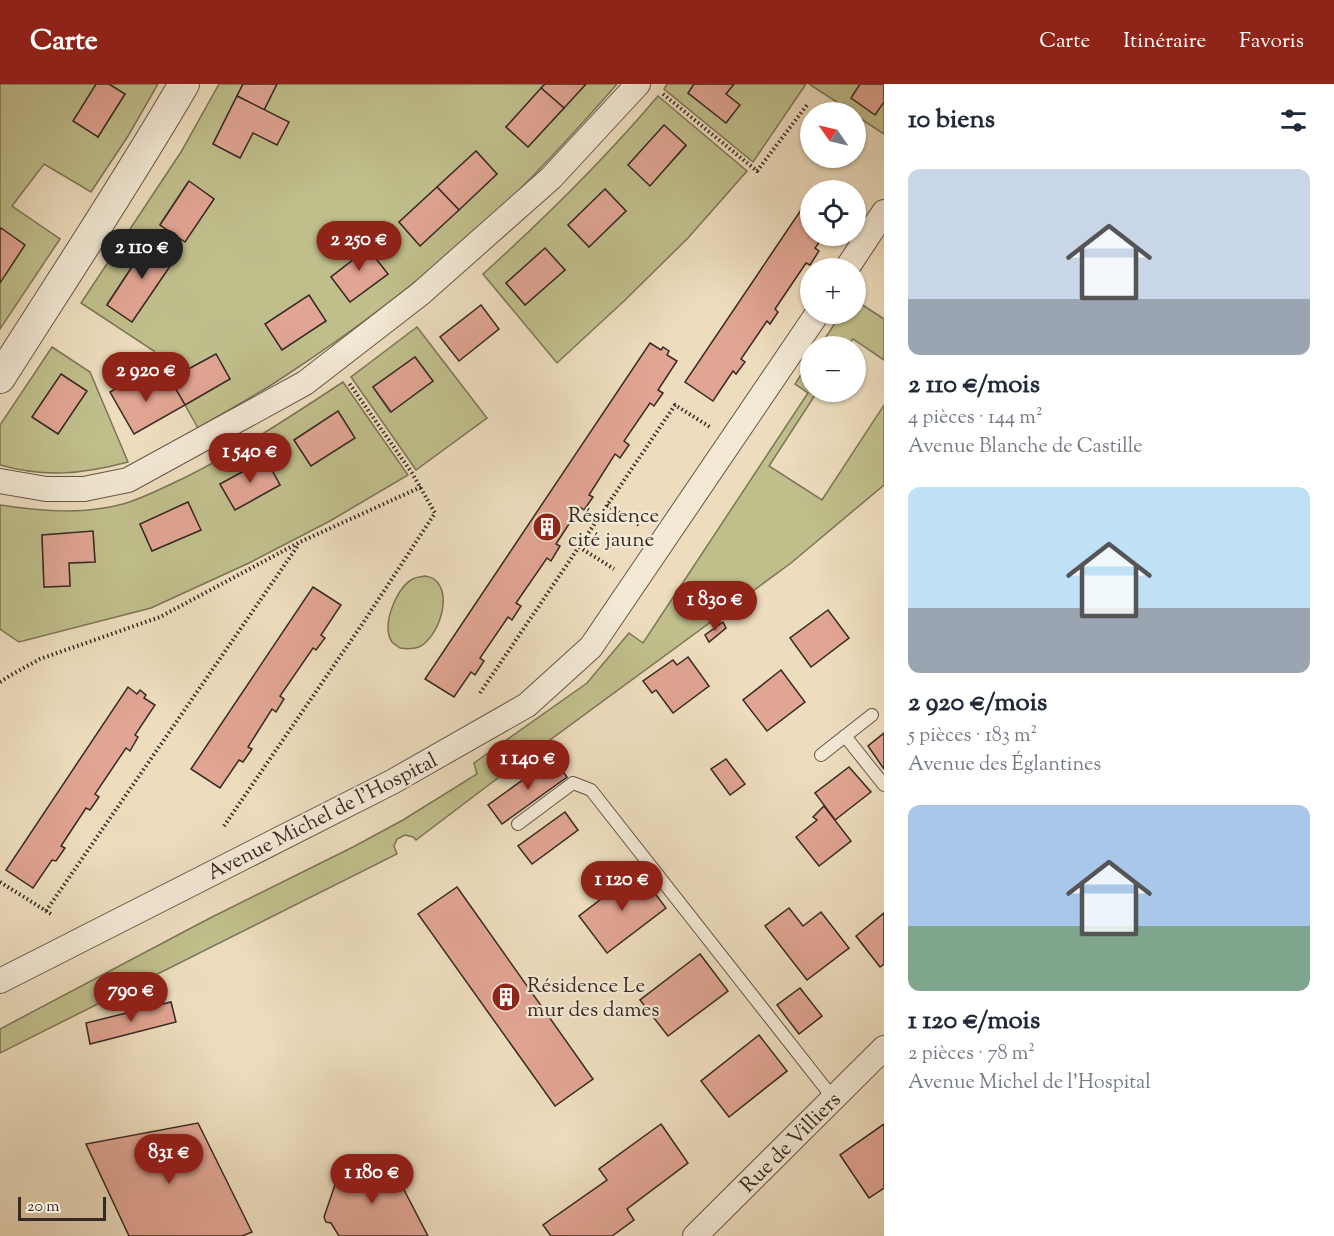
<!DOCTYPE html>
<html lang="fr">
<meta charset="utf-8">
<style>
body{margin:0;font-family:"Sorts Mill Goudy",serif;background:#f2f2f3;color:#1f2937;height:100vh;display:flex;flex-direction:column;font-size:22px;white-space:nowrap}
*{box-sizing:border-box;margin:0}
p{font-size:20px;color:#747a83}
.icon{flex:none;width:33px;height:33px;fill:none;stroke:currentColor;stroke-width:2;stroke-linecap:round;stroke-linejoin:round}
.map{position:relative;flex:1;overflow:hidden}
.sheet{display:flex;flex-direction:column;background:#fff;width:450px}
.sheet>*{flex:none}
.needle{width:39px;rotate:304deg}
.controls{position:absolute;left:800px;top:18px;display:grid;gap:12px}
.controls a{display:grid;place-items:center;width:66px;height:66px;border-radius:50%;background:#fff;box-shadow:0 2px 4px #0004;font-size:30px}
.scale{position:absolute;left:18px;bottom:15px;width:88px;box-sizing:border-box;padding-left:6px;border:3px solid #372924;border-top:0;font-size:16px;line-height:21px;white-space:nowrap;color:#372924;-webkit-text-stroke:4px #f3e9d5;paint-order:stroke}
.price{position:absolute;translate:-50% -51px;padding:0 14px;border-radius:21px;background:#8f2418;color:#fff;font-size:20px;line-height:39px;filter:drop-shadow(0 2px 3px #0008)}
.price::after{content:'';position:absolute;left:50%;top:36px;width:18px;height:14px;margin-left:-9px;background:inherit;clip-path:polygon(0 0,100% 0,50% 100%)}
.price.current{background:#222;color:#fff}
ul{padding:0;list-style:none}
li{display:grid;align-content:center;gap:12px;height:318px;padding:0 24px}
li span{display:grid;place-items:center;height:186px;border-radius:12px;color:#555}
li>.icon{margin-inline-start:auto}
span .icon{width:108px;height:108px;fill:#fffc;stroke-width:1}
li b{font-size:26px}
h2{display:flex;justify-content:space-between;align-items:center;height:72px;padding:0 24px;font-size:26px}
header{display:flex;align-items:center;gap:36px;box-sizing:border-box;height:84px;padding:0 30px;background:#8f2418;color:#fff}
header strong{font-size:28px}
nav{display:flex;gap:33px;margin-inline-start:auto;font-size:21px}
main{display:flex;flex:1;min-height:0}
.map>svg:first-child{display:block}
.green{fill:#c0bf8c;stroke:#7c7458;stroke-width:1.5;fill-rule:evenodd}
.building{fill:#e1a593;stroke:#372924;stroke-width:1.5}
.lines{fill:none;stroke-linecap:round;stroke-linejoin:round}
.service-casing{stroke:#64564a;stroke-width:14}
.minor-casing{stroke:#64564a;stroke-width:26}
.tertiary-casing{stroke:#64564a;stroke-width:32}
.path{stroke:#372924;stroke-width:4;stroke-dasharray:1.5 3;stroke-linecap:butt}
.service{stroke:#f3e9d5;stroke-width:12}
.minor{stroke:#f3e9d5;stroke-width:24}
.tertiary{stroke:#f3e9d5;stroke-width:30}
.labels{text-anchor:middle;stroke-width:4.5;stroke-linejoin:round;paint-order:stroke}
.poi-label{font-size:21px;fill:#372924;stroke:#f3e9d5;text-anchor:start}
.street-label{font-size:21px;fill:#372924;stroke:#f3e9d5}
</style>
<header>
<strong>Carte</strong>
<nav><a>Carte</a><a>Itinéraire</a><a>Favoris</a></nav>
</header>
<main>
<div class="map">
<svg width="884" height="1152" viewBox="0 0 884 1152">
<rect width="100%" height="100%" fill="#edddbe"/>
<filter id="stains"><feTurbulence type="fractalNoise" baseFrequency=".00333" numOctaves="4"/><feColorMatrix values="0 0 0 0 .2 0 0 0 0 .09 0 0 0 0 .02 0 0 0 .5 -.17"/></filter>
<radialGradient id="worn" r=".72"><stop offset=".6" stop-color="#630" stop-opacity="0"/><stop offset="1" stop-color="#630" stop-opacity=".3"/></radialGradient>
<g class="green">
<polygon points="0,0 96,0 98,53 125,10 109,0 158,0 128,52 91,108 44,80 12,122 60,155 0,245"/>
<path d="M219,0H243L213,60L240,74L277,0H545L506,43L528,63L586,0H617C582,40 547,79 509,116C443,179 364,240 288,290C259,310 228,326 198,344L185,321L230,295L216,270L170,295L154,267L81,219L181,68ZM476,67L497,90L420,162L399,138ZM188,98L214,115L185,157L160,140ZM358,152L388,190L350,218L331,193L358,172L349,160ZM150,155L177,172L132,238L107,220ZM325,237L282,266L266,240Z"/>
<polygon points="667,0 694,0 688,9 726,38 739,21 726,10 734,0 806,0 753,78 664,5"/>
<polygon points="809,0 860,0 884,18 884,50 855,31 855,28 852,28"/>
<path d="M658,12L747,87L688,154L624,217L557,279L483,190C546,133 603,77 658,12ZM664,42L686,62L650,101ZM605,105L626,127L589,163L568,141ZM545,165L565,186L525,221L506,199Z"/>
<polygon points="855,216 884,235 884,276 853,255 847,262 820,262 841,230 855,230"/>
<path d="M417,243L487,334L416,386L351,293ZM415,273L433,297L390,328L373,303Z"/>
<path d="M52,263L90,288L128,378C83,390 45,394 0,381V341ZM61,291L86,308L58,350L32,333Z"/>
<polygon points="806,283 810,285 810,308 817,308 769,382 822,416 884,321 884,401 791,479 490,700 416,756 413,753 405,751 397,755 394,762 397,770 0,969 0,945 210,834 353,763 403,736 477,690 474,679 587,599 629,549 643,559 808,309 795,300"/>
<path d="M343,298L408,391L330,437L249,479L151,524L19,558L0,545V421C41,427 82,431 123,420C144,414 162,404 182,395C238,367 290,333 343,298ZM337,328L311,382L294,356ZM265,375L280,401L235,426L220,400ZM188,418L200,446L152,467L140,440ZM93,448L95,478L69,479L70,502L44,503L42,451Z"/>
<path d="M425,492C426,492 433,494 434,495C454,510 438,554 419,563C413,565 406,565 400,564C397,562 394,560 392,558C381,542 396,505 411,496C414,493 421,493 425,492Z"/>
</g>
<g class="building">
<polygon points="96,0 109,0 125,10 98,53 73,37"/>
<polygon points="243,0 277,0 264,26 237,12"/>
<polygon points="545,0 586,0 564,24 541,4"/>
<polygon points="694,0 734,0 726,10 740,21 726,39 688,9"/>
<polygon points="860,0 884,0 884,18 875,31 851,14"/>
<polygon points="541,4 564,24 528,63 506,43"/>
<polygon points="237,12 289,38 277,61 253,49 240,74 213,60"/>
<polygon points="664,41 686,61 650,102 628,81"/>
<polygon points="476,67 497,90 459,126 437,103"/>
<polygon points="189,97 214,115 185,158 160,141"/>
<polygon points="437,103 459,126 420,162 399,138"/>
<polygon points="605,105 626,127 589,163 568,141"/>
<polygon points="807,117 810,119 810,152 824,152 815,164 819,167 810,181 806,179 775,225 778,228 770,240 767,237 741,275 745,278 736,290 733,287 713,317 685,298"/>
<polygon points="1,144 25,161 0,199 0,146"/>
<polygon points="358,152 388,190 350,218 331,193 358,172 348,160"/>
<polygon points="151,154 177,172 132,238 107,221"/>
<polygon points="545,164 565,186 525,221 506,199"/>
<polygon points="309,211 326,237 282,266 265,240"/>
<polygon points="481,221 499,245 459,277 440,253"/>
<polygon points="650,259 661,266 663,263 669,267 667,271 677,277 658,306 663,309 654,322 650,319 624,357 629,361 620,374 615,370 589,411 593,413 584,426 580,423 556,460 560,462 551,477 547,474 516,519 521,522 512,536 508,533 480,574 484,577 475,591 471,588 454,613 425,595"/>
<polygon points="216,270 230,295 185,321 170,295"/>
<polygon points="415,273 433,297 391,328 373,303"/>
<polygon points="61,290 87,307 58,350 32,333"/>
<polygon points="134,294 143,310 170,295 185,321 134,350 110,308"/>
<polygon points="338,327 355,354 311,382 294,356"/>
<polygon points="266,375 280,401 235,426 220,400"/>
<polygon points="188,418 201,446 152,467 140,440"/>
<polygon points="93,447 95,478 69,479 70,502 44,503 42,451"/>
<polygon points="313,503 341,521 321,551 325,554 316,566 313,564 280,612 284,615 276,628 272,625 248,663 252,665 243,678 239,676 220,704 191,685"/>
<polygon points="828,526 849,554 811,583 790,554"/>
<polygon points="723,538 726,544 709,558 705,551"/>
<polygon points="688,573 709,602 673,629 656,606 652,609 643,597 673,576 677,581"/>
<polygon points="781,586 805,618 767,647 743,616"/>
<polygon points="128,603 137,610 140,606 146,611 144,614 155,621 135,651 138,653 130,667 126,664 95,710 99,713 90,726 86,724 61,762 65,764 56,777 52,776 33,804 6,786"/>
<polygon points="884,649 884,685 868,662"/>
<polygon points="553,674 567,693 502,740 488,721"/>
<polygon points="726,675 745,700 730,711 711,685"/>
<polygon points="849,683 871,708 835,736 815,709"/>
<polygon points="824,722 851,757 819,782 796,753 817,736 813,733"/>
<polygon points="565,728 578,746 532,780 518,762"/>
<polygon points="638,787 666,824 607,869 579,832"/>
<polygon points="457,803 593,995 555,1022 418,830"/>
<polygon points="789,824 803,842 821,828 849,864 807,896 765,842"/>
<polygon points="884,829 884,880 880,883 856,852"/>
<polygon points="700,870 728,907 668,952 640,916"/>
<polygon points="800,904 822,932 799,950 777,921"/>
<polygon points="171,918 176,938 90,960 86,939"/>
<polygon points="759,951 787,987 729,1033 701,997"/>
<polygon points="198,1039 252,1148 242,1152 129,1152 86,1060"/>
<polygon points="661,1040 688,1079 627,1125 634,1136 612,1152 551,1152 543,1141 607,1096 599,1085"/>
<polygon points="884,1040 884,1104 869,1114 840,1071"/>
<polygon points="360,1080 401,1092 403,1097 401,1100 428,1152 339,1152 331,1139 326,1138 324,1133 338,1092"/>
</g>
<g class="lines">
<g class="service-casing">
<g id="service">
<polyline points="845,652 884,701"/>
<polyline points="821,671 872,631"/>
<polyline points="518,740 573,699 591,706 833,1014"/>
</g>
</g>
<g class="minor-casing">
<g id="minor">
<polyline points="847,184 884,128"/>
<polyline points="0,397 46,405 84,405 128,396 305,299 420,210 551,94 638,0"/>
<polyline points="0,897 392,698 527,621 591,563 817,230"/>
<polyline points="695,1152 884,964"/>
</g>
</g>
<g class="tertiary-casing">
<path id="tertiary" d="M0,294C62,196 126,100 184,0"/>
</g>
<g class="path">
<polyline points="663,10 757,87 807,21"/>
<polyline points="607,421 641,442"/>
<polyline points="579,463 614,485"/>
<polyline points="0,598 11,591 40,575 160,533 300,458 421,403"/>
<polyline points="480,609 675,321 710,343"/>
<polyline points="224,742 363,539 435,429 412,389 349,299"/>
<polyline points="0,798 51,830"/>
<polyline points="46,827 299,460"/>
</g>
<use href="#service" class="service"/>
<use href="#minor" class="minor"/>
<use href="#tertiary" class="tertiary"/>
</g>
<defs>
<g id="building-disc" transform="scale(1.5)"><circle r="9.5" fill="#8f2418" stroke="#f3e9d5"/><path d="M-4-6H4V6H1V3H-1V6H-4ZM-2.5-4.3h1.7v1.8h-1.7ZM.8-4.3h1.7v1.8H.8ZM-2.5-1h1.7V.8h-1.7ZM.8-1h1.7V.8H.8Z" fill="#fff"/></g>
</defs>
<g fill-rule="evenodd">
<use href="#building-disc" x="547" y="443"/>
<use href="#building-disc" x="506" y="913"/>
</g>
<g class="labels">
<g class="poi-label">
<text x="568" y="438">Résidence<tspan x="568" dy="24">cité jaune</tspan></text>
<text x="527" y="908">Résidence Le<tspan x="527" dy="24">mur des dames</tspan></text>
</g>
<g class="street-label">
<text transform="translate(322 732) rotate(-27)" y="7">Avenue Michel de l'Hospital</text>
<text transform="translate(790 1058) rotate(-45)" y="7">Rue de Villiers</text>
</g>
</g>
<rect width="100%" height="100%" filter="url(#stains)"/>
<rect width="100%" height="100%" fill="url(#worn)"/>
</svg>
<div class="controls">
<a><svg class="needle" viewBox="-14 -14 28 28"><path d="M0-13l5 13h-10z" fill="#e53935"/><path d="M0 13l5-13h-10z" fill="#747a83"/></svg></a>
<a><svg class="icon" aria-label="locate" viewBox="0 0 24 24"><circle cx="12" cy="12" r="6"/><path d="M12 2v4M12 18v4M2 12h4M18 12h4"/></svg></a>
<a>+</a>
<a>−</a>
</div>
<div class="scale">20 m</div>
<b class="price" style="left:359px;top:188px">2 250 €</b>
<b class="price current" style="left:142px;top:196px">2 110 €</b>
<b class="price" style="left:146px;top:319px">2 920 €</b>
<b class="price" style="left:250px;top:400px">1 540 €</b>
<b class="price" style="left:715px;top:548px">1 830 €</b>
<b class="price" style="left:528px;top:707px">1 140 €</b>
<b class="price" style="left:622px;top:828px">1 120 €</b>
<b class="price" style="left:131px;top:939px">790 €</b>
<b class="price" style="left:169px;top:1101px">831 €</b>
<b class="price" style="left:372px;top:1121px">1 180 €</b>
</div>
<section class="sheet">
<h2>10 biens<svg class="icon" aria-label="filters" viewBox="0 0 24 24"><path d="M4 7h16M4 17h16"/><circle cx="9" cy="7" r="2"/><circle cx="15" cy="17" r="2"/></svg></h2>
<ul>
<li><span style="background:linear-gradient(#c9d6e8 70%,#9aa5b1 0)"><svg class="icon" aria-label="home" viewBox="0 0 24 24"><path d="M3 11l9-7 9 7M6 9v11h12V9"/></svg></span><div><b>2 110 €/mois</b><p>4 pièces · 144 m²</p><p>Avenue Blanche de Castille</p></div></li>
<li><span style="background:linear-gradient(#bfe0f5 65%,#9aa5b1 0)"><svg class="icon" aria-label="home" viewBox="0 0 24 24"><path d="M3 11l9-7 9 7M6 9v11h12V9"/></svg></span><div><b>2 920 €/mois</b><p>5 pièces · 183 m²</p><p>Avenue des Églantines</p></div></li>
<li><span style="background:linear-gradient(#a9c7e8 65%,#7fa58c 0)"><svg class="icon" aria-label="home" viewBox="0 0 24 24"><path d="M3 11l9-7 9 7M6 9v11h12V9"/></svg></span><div><b>1 120 €/mois</b><p>2 pièces · 78 m²</p><p>Avenue Michel de l'Hospital</p></div></li>
</ul>
</section>
</main>
